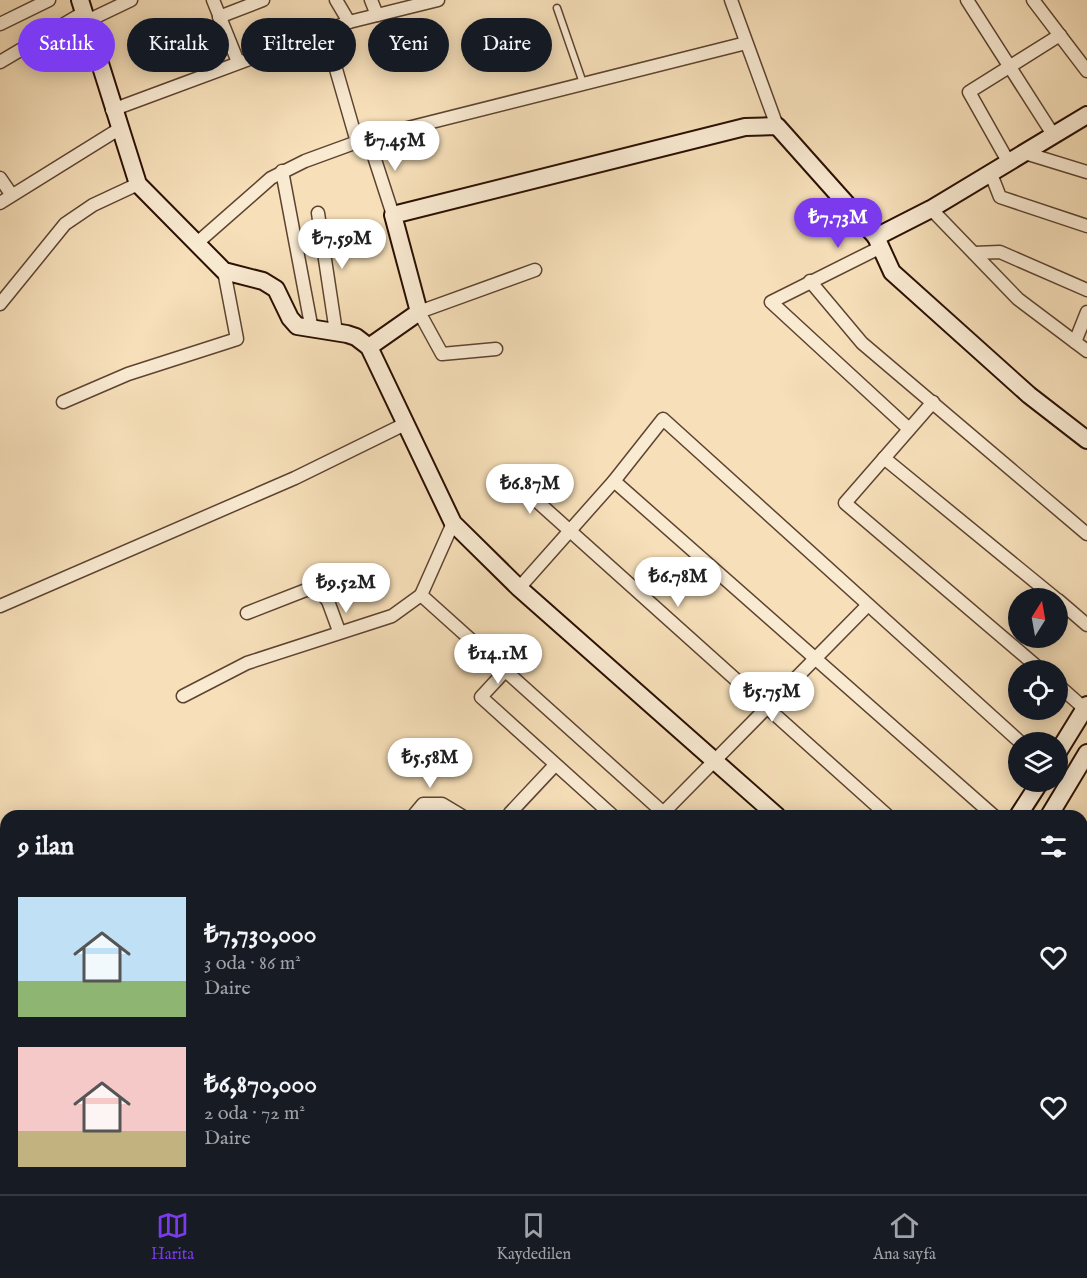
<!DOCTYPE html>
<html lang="tr">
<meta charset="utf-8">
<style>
body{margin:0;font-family:"IM FELL English",serif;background:#20242c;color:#f1f3f6;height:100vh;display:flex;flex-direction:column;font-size:22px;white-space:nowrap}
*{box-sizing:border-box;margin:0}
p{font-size:20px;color:#9ea1a6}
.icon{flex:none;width:33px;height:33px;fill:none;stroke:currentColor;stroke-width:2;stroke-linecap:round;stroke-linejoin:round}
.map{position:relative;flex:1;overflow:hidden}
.details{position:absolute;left:0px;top:810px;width:1088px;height:384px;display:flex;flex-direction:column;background:#171b24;border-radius:18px 18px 0 0;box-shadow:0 3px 15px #0003}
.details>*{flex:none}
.guide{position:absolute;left:18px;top:18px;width:600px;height:54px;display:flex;gap:12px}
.needle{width:39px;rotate:11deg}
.controls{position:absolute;left:1008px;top:588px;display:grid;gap:12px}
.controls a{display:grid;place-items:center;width:60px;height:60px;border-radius:50%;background:#171b24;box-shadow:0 3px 15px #0003;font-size:30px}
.price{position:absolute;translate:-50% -51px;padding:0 14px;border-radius:21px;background:#fff;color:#222;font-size:20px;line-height:39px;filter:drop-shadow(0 2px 3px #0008)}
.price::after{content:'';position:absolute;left:50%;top:36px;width:18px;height:14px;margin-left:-9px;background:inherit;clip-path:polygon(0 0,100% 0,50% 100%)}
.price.selected{background:#7c3aed;color:#fff}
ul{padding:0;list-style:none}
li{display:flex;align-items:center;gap:18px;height:150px;padding:0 18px}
li span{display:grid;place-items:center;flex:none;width:168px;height:120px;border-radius:0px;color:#555}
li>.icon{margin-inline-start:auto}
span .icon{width:72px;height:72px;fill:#fffc;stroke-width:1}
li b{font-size:26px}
h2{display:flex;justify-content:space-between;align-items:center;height:72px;padding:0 18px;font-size:26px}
.pill{padding:0 21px;border-radius:27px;background:#171b24;box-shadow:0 3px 15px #0003;font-size:21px;line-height:54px}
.pill.selected{background:#7c3aed;color:#fff}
.dock{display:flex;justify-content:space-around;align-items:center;height:84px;border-top:2px solid #363941;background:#171b24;font-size:16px;color:#9ea1a6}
.dock a{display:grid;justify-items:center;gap:3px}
.dock .selected{color:#7c3aed}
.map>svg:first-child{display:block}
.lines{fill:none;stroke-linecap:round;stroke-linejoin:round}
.lane-casing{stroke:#5d4330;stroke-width:9}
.street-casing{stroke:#5d4330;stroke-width:15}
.secondary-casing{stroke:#2a0f02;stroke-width:20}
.lane{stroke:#f9ead2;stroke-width:6}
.street{stroke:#f9ead2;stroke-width:12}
.secondary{stroke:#f9ead2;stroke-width:16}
</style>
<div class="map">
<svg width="1087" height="1194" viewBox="0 0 1087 1194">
<rect width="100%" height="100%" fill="#f6dfb9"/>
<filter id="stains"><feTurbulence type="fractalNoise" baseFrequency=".00333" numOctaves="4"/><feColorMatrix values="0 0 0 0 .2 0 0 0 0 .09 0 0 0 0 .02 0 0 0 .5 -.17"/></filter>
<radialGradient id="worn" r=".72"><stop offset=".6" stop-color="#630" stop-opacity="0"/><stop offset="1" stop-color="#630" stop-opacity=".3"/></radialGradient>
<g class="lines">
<g class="lane-casing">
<polyline id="lane" points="557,8 583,83"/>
</g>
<g class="street-casing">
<g id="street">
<polyline points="213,0 238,62"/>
<polyline points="336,0 349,22"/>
<polyline points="371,0 377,15"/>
<polyline points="731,0 777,126"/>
<polyline points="967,0 1054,136"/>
<polyline points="1033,0 1087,71"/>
<polyline points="219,17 263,0"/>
<polyline points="85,22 131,0"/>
<polyline points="0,24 49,0"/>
<polyline points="325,31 357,142"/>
<polyline points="0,62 83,13"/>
<polyline points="112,110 349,22 438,0"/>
<polyline points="368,138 393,215"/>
<polyline points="1025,153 1087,172"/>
<polyline points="1009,163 969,92 1060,35"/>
<polyline points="282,171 312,330"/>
<polyline points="991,174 1000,197 1087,226"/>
<polyline points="0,178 11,194"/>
<polyline points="0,203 119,129"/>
<polyline points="931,209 1018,299 1087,351"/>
<polyline points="318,213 336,332"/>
<polyline points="197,243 271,178 305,161 368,138 746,43"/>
<polyline points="879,248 771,302 909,429"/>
<polyline points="974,253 1000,252 1087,290"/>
<polyline points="810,281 862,343 1087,534"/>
<polyline points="0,304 65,224 93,205 138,184"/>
<polyline points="1075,342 1087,312"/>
<polyline points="496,349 442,354 419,312 535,270"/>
<polyline points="63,402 128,374 237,339 224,271"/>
<polyline points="933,402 845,503 1041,670"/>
<polyline points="884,458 1055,598"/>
<polyline points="511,478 888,816"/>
<polyline points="614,481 994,816"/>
<polyline points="453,523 421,595 667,816"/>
<polyline points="519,588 614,481 663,419 1020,742"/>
<polyline points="1058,600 1087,625"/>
<polyline points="0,606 295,478 405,424"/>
<polyline points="247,613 306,590 319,590 328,601 339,631"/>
<polyline points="505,671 481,697 613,816"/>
<polyline points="1058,685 1085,709"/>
<polyline points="183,696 247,663 392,616 421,595"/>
<polyline points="510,813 555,765"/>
<polyline points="413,816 423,804 442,804 462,816"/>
<polyline points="660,816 867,606"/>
<polyline points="1082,934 1087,938"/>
<polyline points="725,1188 735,1194"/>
<polyline points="246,1194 246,1189"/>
<polyline points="310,1194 310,1188"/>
<polyline points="416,1194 418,1188"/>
</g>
</g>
<g class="secondary-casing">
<g id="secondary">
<polyline points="80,0 138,184 224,271 263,281 276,289 290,318 297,326 347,334 356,337 369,347 453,523 519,588 777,816"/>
<polyline points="876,237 892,272 1029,395 1087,440"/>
<polyline points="369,347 419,312 393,215 745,127 777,126 876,237 931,209 1087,115"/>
<polyline points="1058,752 1087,705"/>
<polyline points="1018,816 1040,782"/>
<polyline points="1049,816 1087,753"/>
<polyline points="804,1194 807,1188"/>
<polyline points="828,1194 831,1188"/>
</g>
</g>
<use href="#lane" class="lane"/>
<use href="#street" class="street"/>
<use href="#secondary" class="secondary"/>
</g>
<rect width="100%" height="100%" filter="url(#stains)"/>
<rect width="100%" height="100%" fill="url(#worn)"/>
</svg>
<div class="controls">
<a><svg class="needle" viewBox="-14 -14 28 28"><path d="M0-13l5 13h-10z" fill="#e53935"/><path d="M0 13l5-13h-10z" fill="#9ea1a6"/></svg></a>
<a><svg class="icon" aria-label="locate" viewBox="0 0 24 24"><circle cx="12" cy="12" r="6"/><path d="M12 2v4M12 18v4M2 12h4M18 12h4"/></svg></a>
<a><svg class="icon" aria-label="layers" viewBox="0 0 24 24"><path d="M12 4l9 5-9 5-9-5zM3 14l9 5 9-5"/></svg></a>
</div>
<b class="price" style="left:395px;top:172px">₺7.45M</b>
<b class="price selected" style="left:838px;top:249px">₺7.73M</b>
<b class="price" style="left:342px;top:270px">₺7.59M</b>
<b class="price" style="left:530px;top:515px">₺6.87M</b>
<b class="price" style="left:678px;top:608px">₺6.78M</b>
<b class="price" style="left:346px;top:614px">₺9.52M</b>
<b class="price" style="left:498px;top:685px">₺14.1M</b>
<b class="price" style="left:772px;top:723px">₺5.75M</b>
<b class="price" style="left:430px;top:789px">₺5.58M</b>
<div class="guide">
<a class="pill selected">Satılık</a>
<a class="pill">Kiralık</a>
<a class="pill">Filtreler</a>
<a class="pill">Yeni</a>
<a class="pill">Daire</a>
</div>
<section class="details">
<h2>9 ilan<svg class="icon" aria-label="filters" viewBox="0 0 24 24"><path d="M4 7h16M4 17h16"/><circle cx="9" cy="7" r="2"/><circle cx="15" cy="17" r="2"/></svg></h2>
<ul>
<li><span style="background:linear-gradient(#bfe0f5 70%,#8fb573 0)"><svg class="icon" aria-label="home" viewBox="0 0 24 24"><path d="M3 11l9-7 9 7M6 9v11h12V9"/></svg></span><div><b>₺7,730,000</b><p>3 oda · 86 m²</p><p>Daire</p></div><svg class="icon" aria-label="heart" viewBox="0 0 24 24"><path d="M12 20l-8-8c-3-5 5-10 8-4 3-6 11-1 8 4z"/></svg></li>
<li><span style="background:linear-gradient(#f6c9c9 70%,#c2b280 0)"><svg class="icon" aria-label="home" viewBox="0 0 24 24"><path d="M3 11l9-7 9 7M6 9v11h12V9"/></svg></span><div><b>₺6,870,000</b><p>2 oda · 72 m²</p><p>Daire</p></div><svg class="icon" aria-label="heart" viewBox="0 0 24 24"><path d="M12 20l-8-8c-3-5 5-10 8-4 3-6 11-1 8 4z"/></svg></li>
</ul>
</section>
</div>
<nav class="dock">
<a class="selected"><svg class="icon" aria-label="map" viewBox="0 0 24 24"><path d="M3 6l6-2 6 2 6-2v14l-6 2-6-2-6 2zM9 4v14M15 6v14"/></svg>Harita</a>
<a><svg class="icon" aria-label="saved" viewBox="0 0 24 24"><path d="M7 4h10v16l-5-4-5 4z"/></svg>Kaydedilen</a>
<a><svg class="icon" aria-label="home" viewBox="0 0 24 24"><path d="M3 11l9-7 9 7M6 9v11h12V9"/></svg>Ana sayfa</a>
</nav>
